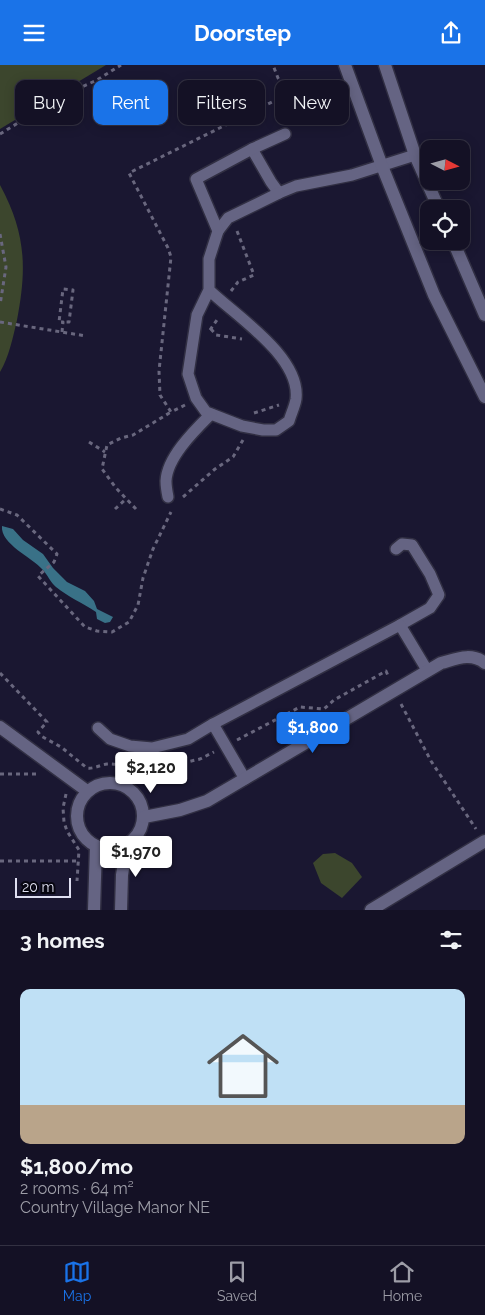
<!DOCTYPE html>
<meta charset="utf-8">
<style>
body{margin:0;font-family:Raleway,sans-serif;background:#211f32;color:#f1f3f6;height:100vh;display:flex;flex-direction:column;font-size:19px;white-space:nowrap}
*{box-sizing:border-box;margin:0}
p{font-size:16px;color:#9d9da7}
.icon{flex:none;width:28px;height:28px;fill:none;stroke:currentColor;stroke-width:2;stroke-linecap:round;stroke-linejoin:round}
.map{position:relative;height:845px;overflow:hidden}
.sheet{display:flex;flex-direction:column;background:#141125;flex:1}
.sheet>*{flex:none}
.top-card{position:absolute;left:15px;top:15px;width:455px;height:45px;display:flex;gap:10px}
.needle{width:32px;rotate:96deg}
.tools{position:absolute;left:420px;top:75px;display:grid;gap:10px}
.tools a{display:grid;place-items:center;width:50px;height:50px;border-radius:10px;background:#141125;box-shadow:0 2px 12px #0003,0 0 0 1px #333142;font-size:25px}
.scale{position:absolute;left:15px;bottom:12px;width:56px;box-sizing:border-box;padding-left:5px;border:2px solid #dfdff1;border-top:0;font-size:14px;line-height:18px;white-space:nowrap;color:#dfdff1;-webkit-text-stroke:4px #06050f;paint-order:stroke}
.price{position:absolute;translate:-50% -42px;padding:0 11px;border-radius:5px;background:#fff;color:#222;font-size:16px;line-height:32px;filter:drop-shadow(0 1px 2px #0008)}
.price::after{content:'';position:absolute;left:50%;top:30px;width:15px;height:11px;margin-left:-8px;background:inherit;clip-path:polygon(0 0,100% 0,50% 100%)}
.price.current{background:#1a73e8;color:#fff}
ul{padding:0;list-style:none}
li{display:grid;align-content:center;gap:10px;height:265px;padding:0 20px}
li span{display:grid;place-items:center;height:155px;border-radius:10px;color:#555}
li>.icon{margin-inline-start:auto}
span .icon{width:90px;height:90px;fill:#fffc;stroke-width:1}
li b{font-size:21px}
h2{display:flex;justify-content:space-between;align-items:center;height:60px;padding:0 20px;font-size:21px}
.chip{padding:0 18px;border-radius:10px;background:#141125;box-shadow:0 2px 12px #0003,0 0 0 1px #333142;font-size:18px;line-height:45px}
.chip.current{background:#1a73e8;color:#fff}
header{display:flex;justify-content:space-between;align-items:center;height:65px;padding:0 20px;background:#1a73e8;color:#fff;font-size:22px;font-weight:700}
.tab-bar{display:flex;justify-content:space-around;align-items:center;height:70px;border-top:1px solid #333142;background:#141125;font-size:14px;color:#9d9da7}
.tab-bar a{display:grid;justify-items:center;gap:2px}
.tab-bar .current{color:#1a73e8}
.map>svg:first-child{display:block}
.green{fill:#3c462d}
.water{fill:#397187}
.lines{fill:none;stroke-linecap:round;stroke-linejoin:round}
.lane-casing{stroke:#312f43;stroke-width:14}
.street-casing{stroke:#312f43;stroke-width:15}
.secondary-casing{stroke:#312f43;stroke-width:15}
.path{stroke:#69677e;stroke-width:3;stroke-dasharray:4 4;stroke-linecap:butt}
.lane{stroke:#656483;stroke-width:11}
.street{stroke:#656483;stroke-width:12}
.secondary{stroke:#656483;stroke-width:12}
</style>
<header><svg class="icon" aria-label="menu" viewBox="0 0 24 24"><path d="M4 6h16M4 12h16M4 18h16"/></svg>Doorstep<svg class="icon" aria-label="share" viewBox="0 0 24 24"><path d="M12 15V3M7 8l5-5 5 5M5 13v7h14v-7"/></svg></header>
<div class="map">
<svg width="485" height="845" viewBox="0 0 485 845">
<rect width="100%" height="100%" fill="#1a1731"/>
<g class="green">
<polygon points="0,0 106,0 0,64"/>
<path d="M0,120C26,168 27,203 17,255C13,272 9,292 0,307Z"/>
<polygon points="335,788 352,798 362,812 342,833 321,818 313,798 323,789"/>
</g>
<path class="water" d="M2,461L13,464L23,475L43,489L53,503L67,517L85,526L94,536L97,544L113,552L110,557L105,558L97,554L96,547C83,538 68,532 56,522C50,517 48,510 42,504C33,493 0,479 2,461Z"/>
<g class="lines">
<g class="lane-casing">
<g id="lane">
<polyline points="252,84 271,117 279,128 296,121 352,110 415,90"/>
<polyline points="218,166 228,153 279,128"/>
<path d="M209,225C236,251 301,292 296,334C295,341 291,349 289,356L276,365H263L242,361L206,347L196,333L188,309L197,250L209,225V194L218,166L196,114L252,84L285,69"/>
<path d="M168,432C167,427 166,421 166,416C167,392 195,365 211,349"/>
<polyline points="396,484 402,479 412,480 430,509 439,530 430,543 400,560"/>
<polyline points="98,663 110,674 130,681 152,683 188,674 213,659"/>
<polyline points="245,714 213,659 400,560 427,605"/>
</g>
</g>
<g class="street-casing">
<g id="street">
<polyline points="0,662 87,726"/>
<circle cx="110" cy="751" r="33"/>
<path d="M144,752L180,745L207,736L441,598C456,594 471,587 485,598"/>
<polyline points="94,845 96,781"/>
<polyline points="121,845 122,810 127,780"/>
<polyline points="371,845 485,776"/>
</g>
</g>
<g class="secondary-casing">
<g id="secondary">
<polyline points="345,0 382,101 434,230 485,332"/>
<polyline points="385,0 415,90 439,144"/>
<polyline points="453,176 485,250"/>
</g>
</g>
<g class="path">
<polyline points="0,69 62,31 97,15 121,0"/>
<polyline points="0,169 6,202 0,240"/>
<polyline points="231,226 238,217 254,210 237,166"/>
<polyline points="0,257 86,271"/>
<polyline points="211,264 216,270 242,274"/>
<polyline points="210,265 219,252"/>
<polyline points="62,267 63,257 59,257 63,224 73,225 69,257 63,257"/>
<polyline points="185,340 171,347 160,330 159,306 171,192 168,183 129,108 288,29 278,13 273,0"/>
<polyline points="254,348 279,340"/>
<polyline points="89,377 105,387"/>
<polyline points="183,432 215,404 233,392 243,375"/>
<polyline points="0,444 17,450 57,489 54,497 38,511 85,562 97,566 112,567 129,557 138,540 143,513 153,484 171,447"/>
<polyline points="115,444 126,434"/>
<polyline points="136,444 116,423 102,404 107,380 121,373 133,370 171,347"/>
<path d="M0,608L47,657L38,667L41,671L61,682L87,703C94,704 100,700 107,699C123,698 136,706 147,716L174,700L200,694L214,687"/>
<polyline points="401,639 431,696 476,764"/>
<polyline points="237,675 300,642 324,644 334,635 386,606 389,613"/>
<polyline points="0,709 37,709"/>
<polyline points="66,729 63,743 64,757 67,766 79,785 77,816"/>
<polyline points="0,796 77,796"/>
</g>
<use href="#lane" class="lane"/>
<use href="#street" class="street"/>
<use href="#secondary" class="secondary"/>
</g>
</svg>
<div class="tools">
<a><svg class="needle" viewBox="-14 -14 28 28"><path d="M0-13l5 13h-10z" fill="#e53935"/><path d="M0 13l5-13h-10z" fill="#9d9da7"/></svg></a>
<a><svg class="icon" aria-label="locate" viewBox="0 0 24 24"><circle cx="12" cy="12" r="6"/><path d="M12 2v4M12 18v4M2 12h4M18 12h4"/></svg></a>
</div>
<div class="scale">20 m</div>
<b class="price current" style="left:313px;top:689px">$1,800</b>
<b class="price" style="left:151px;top:729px">$2,120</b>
<b class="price" style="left:136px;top:813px">$1,970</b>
<div class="top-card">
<a class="chip">Buy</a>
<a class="chip current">Rent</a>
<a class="chip">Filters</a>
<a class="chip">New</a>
</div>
</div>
<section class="sheet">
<h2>3 homes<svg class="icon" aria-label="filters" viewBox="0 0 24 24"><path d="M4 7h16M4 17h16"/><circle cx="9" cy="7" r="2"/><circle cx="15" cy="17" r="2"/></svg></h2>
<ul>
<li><span style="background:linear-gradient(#bfe0f5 75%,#b9a48a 0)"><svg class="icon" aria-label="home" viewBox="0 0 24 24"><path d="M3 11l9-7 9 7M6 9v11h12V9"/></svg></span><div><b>$1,800/mo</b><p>2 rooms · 64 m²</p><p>Country Village Manor NE</p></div></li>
</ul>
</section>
<nav class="tab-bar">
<a class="current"><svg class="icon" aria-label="map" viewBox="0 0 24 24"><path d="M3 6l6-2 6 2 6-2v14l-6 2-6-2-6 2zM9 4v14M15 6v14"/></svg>Map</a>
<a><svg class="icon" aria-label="saved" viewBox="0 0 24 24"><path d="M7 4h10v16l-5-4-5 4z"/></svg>Saved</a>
<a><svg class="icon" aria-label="home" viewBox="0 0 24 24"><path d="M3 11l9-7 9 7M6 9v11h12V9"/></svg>Home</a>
</nav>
